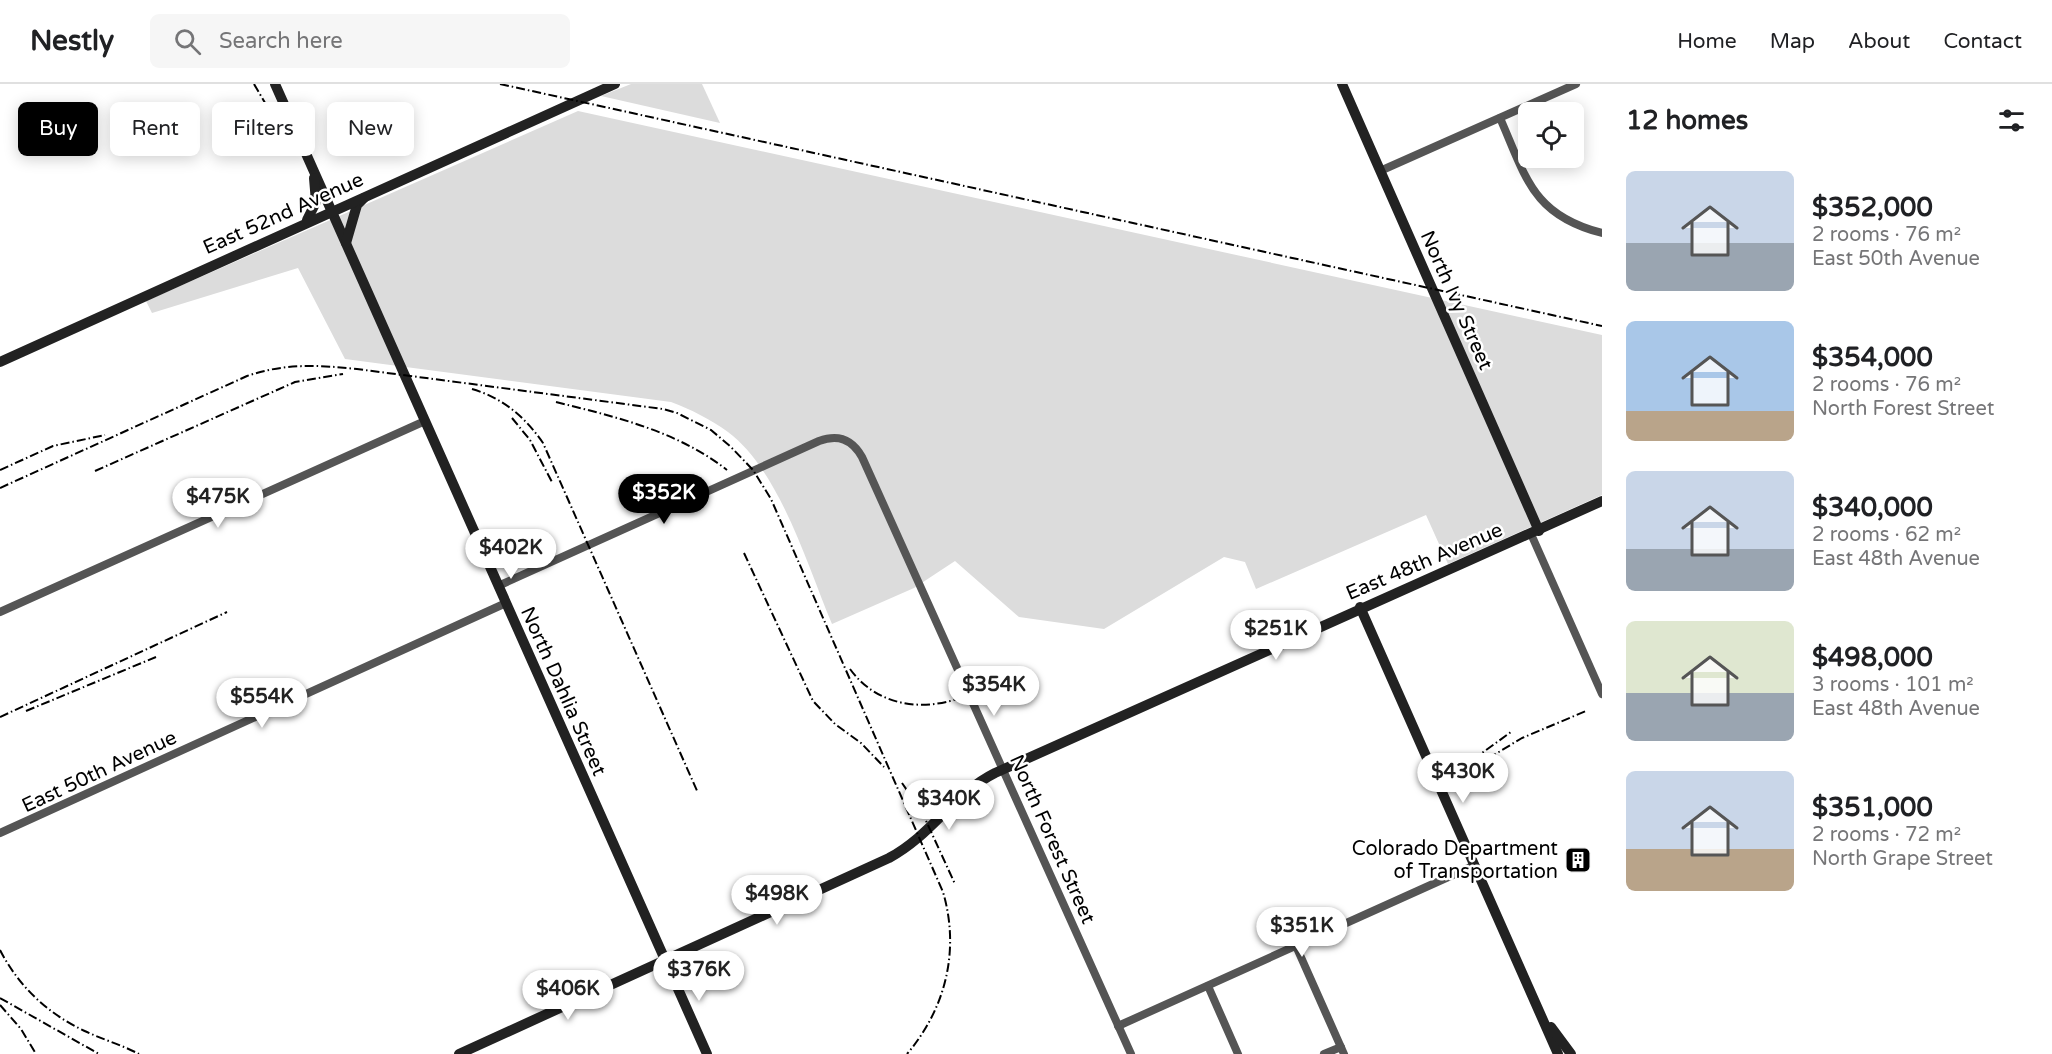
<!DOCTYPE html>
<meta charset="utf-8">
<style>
body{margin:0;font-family:"Varela Round",sans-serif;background:#f6f6f6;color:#202124;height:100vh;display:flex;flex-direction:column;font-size:22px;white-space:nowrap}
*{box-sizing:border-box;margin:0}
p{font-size:20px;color:#757577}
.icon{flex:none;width:33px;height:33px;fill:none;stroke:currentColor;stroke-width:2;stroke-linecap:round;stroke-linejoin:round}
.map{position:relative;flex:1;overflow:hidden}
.panel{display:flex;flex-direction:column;background:#fff;width:450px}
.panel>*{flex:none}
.guide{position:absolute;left:18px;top:18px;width:570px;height:54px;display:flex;gap:12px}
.fabs{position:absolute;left:1518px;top:18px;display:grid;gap:12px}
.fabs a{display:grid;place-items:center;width:66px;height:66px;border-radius:9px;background:#fff;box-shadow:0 3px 15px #0003;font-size:30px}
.price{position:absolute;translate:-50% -51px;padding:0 14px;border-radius:21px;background:#fff;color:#222;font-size:20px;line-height:39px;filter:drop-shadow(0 2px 3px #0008)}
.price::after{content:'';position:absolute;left:50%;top:36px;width:18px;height:14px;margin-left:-9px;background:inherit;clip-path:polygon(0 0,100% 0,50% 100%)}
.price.selected{background:#000;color:#fff}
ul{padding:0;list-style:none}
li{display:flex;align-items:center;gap:18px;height:150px;padding:0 24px}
li span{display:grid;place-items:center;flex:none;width:168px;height:120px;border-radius:9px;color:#555}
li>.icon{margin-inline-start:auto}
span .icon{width:72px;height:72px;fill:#fffc;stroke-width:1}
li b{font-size:26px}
h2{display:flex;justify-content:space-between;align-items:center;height:72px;padding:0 24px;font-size:26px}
.tag{padding:0 21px;border-radius:9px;background:#fff;box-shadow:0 3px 15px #0003;font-size:21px;line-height:54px}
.tag.selected{background:#000;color:#fff}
header{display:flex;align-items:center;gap:36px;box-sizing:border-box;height:84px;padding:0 30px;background:#fff;border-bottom:2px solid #e0e0e0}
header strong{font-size:28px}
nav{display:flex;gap:33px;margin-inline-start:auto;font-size:21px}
.search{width:420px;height:54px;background:#f6f6f6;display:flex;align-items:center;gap:15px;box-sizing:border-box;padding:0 21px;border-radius:9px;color:#757577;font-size:22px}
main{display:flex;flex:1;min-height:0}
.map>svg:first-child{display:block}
.green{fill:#dcdcdc}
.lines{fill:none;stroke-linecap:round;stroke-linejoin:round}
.street{stroke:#555;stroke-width:8}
.secondary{stroke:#222;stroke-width:10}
.rail{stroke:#000;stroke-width:2;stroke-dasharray:9 3 1.5 3;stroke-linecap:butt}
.labels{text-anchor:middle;stroke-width:5;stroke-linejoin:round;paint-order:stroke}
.street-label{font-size:20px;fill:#000;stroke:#fff}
.poi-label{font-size:20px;fill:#000;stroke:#fff;text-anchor:end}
</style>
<header>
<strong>Nestly</strong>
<div class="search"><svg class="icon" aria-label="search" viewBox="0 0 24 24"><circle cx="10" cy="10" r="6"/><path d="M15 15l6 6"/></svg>Search here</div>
<nav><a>Home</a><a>Map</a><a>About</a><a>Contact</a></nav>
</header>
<main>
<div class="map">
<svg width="1602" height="970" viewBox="0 0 1602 970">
<rect width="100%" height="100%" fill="#fff"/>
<g class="green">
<polygon points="631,0 702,0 720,39 601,12"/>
<path d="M578,27L1602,251V411L1448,480L1426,431L1256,505L1245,478L1224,473L1104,545L1019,533L955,477L914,504L832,540C807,481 780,387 728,348C710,335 692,326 671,318L345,275L298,184L152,229L146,217Z"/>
</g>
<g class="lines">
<g class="street">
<path d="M1500,34C1526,93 1532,131 1602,149"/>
<polyline points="1380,87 1576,0"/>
<polyline points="1531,450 1602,610"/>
<path d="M498,502L819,357C838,350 852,355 862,373L1131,970"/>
<polyline points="0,528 425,337"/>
<polyline points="0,749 506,519"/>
<polyline points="1296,862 1344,970"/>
<polyline points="1208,902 1238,970"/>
<polyline points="1118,942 1475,781"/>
<polyline points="1324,970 1341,963"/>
</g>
<g class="secondary">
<polyline points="275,0 707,970"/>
<polyline points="1342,0 1539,447"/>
<polyline points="307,136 316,118 314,94"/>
<polyline points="346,159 357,121 364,114"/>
<polyline points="0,278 615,0"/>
<polyline points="1360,523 1558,970"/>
<polyline points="1551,943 1571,970"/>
<path d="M459,970L889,774C932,751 953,710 995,689L1602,417"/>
</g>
<g class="rail">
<polyline points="254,0 292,65"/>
<polyline points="500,0 1602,242"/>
<path d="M472,305C503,314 525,333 543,359L698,709"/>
<path d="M556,318C616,333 677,347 727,386"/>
<polyline points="512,334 530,356 553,400"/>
<polyline points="0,386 53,362 105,351"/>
<polyline points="95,387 295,298 343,290"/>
<path d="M0,404L247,292C285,279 318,281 357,285L663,325L677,329L711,346L731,363L753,386L771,415L943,808C960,866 946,924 907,970"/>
<polyline points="744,469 813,617 835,640 861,659 884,683"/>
<path d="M850,585C876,621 920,628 960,614"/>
<polyline points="26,627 156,573"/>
<polyline points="0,633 227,528"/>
<polyline points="1474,683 1522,654 1586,627"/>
<polyline points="1446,695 1511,648"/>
<polyline points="902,699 922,728 955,800"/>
<path d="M0,866C19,903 49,931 87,948C104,956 122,961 139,970"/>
<polyline points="0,914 99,970"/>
<polyline points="0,921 21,945 36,970"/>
</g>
</g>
<defs>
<g id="building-square" transform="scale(1.35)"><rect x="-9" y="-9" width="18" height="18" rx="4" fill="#000" stroke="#fff"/><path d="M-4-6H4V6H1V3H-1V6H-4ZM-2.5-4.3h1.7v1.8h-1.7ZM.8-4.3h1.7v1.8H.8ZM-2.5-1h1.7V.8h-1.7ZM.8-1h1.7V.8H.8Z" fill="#fff"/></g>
</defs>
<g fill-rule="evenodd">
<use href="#building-square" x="1578" y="776"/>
</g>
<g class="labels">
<g class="street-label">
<text transform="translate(283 129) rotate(-24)" y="7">East 52nd Avenue</text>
<text transform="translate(1457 216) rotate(66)" y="7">North Ivy Street</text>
<text transform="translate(1424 477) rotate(-23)" y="7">East 48th Avenue</text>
<text transform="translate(564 607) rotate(66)" y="7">North Dahlia Street</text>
<text transform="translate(99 687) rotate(-25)" y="7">East 50th Avenue</text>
<text transform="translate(1053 755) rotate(66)" y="7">North Forest Street</text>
</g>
<g class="poi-label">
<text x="1558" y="771">Colorado Department<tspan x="1558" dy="23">of Transportation</tspan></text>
</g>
</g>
</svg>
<div class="fabs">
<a><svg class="icon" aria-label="locate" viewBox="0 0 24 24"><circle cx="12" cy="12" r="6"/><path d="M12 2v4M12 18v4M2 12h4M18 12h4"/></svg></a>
</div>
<b class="price selected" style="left:664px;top:441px">$352K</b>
<b class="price" style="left:218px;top:445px">$475K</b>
<b class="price" style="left:511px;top:496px">$402K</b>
<b class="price" style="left:1276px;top:577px">$251K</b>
<b class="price" style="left:994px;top:633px">$354K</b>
<b class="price" style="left:262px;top:645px">$554K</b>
<b class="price" style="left:1463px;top:720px">$430K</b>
<b class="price" style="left:949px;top:747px">$340K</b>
<b class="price" style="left:777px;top:842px">$498K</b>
<b class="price" style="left:1302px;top:874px">$351K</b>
<b class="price" style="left:699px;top:918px">$376K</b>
<b class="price" style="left:568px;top:937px">$406K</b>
<div class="guide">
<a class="tag selected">Buy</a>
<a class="tag">Rent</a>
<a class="tag">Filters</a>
<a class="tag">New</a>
</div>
</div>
<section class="panel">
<h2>12 homes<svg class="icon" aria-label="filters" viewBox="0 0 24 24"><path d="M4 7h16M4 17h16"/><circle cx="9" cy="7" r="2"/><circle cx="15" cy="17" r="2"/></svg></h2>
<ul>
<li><span style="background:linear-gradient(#c9d6e8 60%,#9aa5b1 0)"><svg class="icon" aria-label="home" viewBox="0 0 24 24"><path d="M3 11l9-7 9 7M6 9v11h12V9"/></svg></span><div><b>$352,000</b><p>2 rooms · 76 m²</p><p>East 50th Avenue</p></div></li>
<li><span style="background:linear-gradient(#a9c7e8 75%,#b9a48a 0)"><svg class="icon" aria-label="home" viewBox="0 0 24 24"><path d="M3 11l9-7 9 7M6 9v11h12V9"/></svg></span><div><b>$354,000</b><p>2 rooms · 76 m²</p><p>North Forest Street</p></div></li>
<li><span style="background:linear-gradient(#c9d6e8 65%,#9aa5b1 0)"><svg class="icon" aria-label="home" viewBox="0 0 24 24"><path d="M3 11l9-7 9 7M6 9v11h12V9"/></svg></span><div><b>$340,000</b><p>2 rooms · 62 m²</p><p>East 48th Avenue</p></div></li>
<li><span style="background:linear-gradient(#dfe7d0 60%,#9aa5b1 0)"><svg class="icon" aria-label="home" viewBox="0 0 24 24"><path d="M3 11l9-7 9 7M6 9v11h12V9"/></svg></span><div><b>$498,000</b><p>3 rooms · 101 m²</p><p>East 48th Avenue</p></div></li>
<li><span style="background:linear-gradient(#c9d6e8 65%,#b9a48a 0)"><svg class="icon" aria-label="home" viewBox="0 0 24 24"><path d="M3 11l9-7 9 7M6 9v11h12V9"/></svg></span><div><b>$351,000</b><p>2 rooms · 72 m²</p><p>North Grape Street</p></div></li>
</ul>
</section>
</main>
